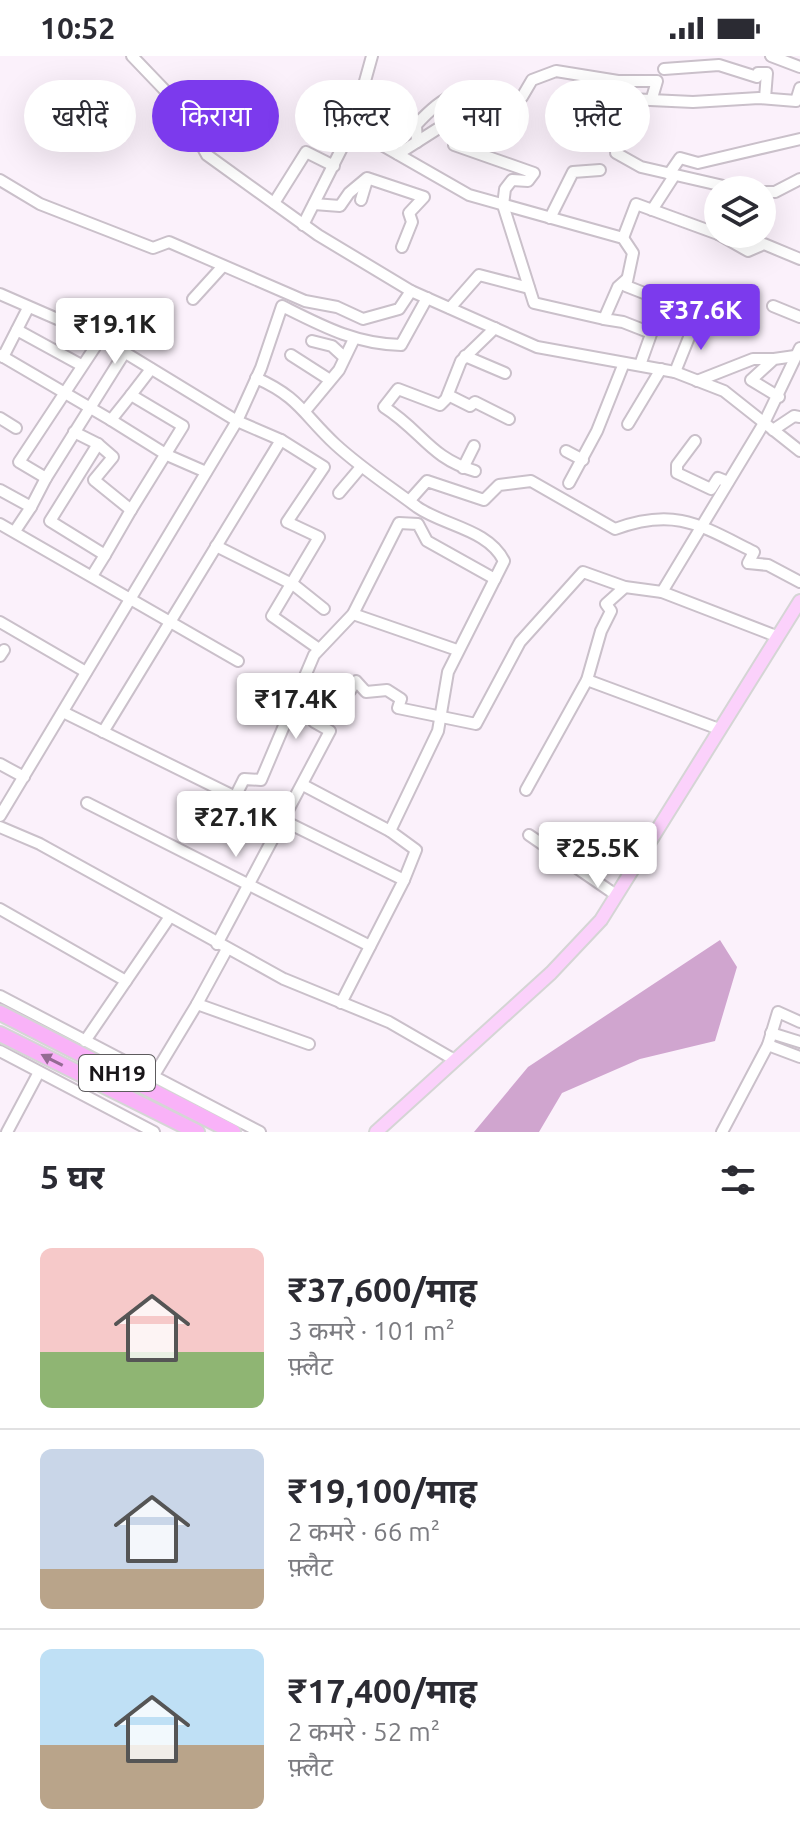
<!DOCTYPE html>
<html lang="hi">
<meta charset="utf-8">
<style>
body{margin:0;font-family:Ubuntu,"Noto Sans Devanagari",sans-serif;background:#f7f7f7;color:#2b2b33;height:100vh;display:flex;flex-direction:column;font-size:30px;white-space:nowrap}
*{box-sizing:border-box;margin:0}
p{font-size:26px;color:#7c7c81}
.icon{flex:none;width:44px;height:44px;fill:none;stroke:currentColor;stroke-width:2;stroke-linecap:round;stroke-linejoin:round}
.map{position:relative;height:1076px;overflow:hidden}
.side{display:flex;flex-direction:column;background:#fff;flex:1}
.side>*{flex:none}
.banner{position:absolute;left:24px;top:24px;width:752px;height:72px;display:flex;gap:16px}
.buttons{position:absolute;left:704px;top:120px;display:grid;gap:16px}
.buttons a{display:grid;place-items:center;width:72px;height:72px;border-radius:50%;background:#fff;box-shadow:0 8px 32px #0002;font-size:40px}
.price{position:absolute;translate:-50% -68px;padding:0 18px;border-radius:8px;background:#fff;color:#222;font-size:26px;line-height:52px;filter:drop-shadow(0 2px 4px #0008)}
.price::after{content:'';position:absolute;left:50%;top:48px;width:24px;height:18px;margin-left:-12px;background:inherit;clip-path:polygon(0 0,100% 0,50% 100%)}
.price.active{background:#7c3aed;color:#fff}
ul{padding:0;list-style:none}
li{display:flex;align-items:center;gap:24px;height:200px;padding:0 40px}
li+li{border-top:2px solid #e1e1e2}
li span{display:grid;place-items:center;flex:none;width:224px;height:160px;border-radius:12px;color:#555}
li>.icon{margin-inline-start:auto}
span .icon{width:96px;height:96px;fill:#fffc;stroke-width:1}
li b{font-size:34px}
h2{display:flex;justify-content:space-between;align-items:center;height:96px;padding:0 40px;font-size:34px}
.pill{padding:0 28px;border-radius:36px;background:#fff;box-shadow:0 8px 32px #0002;font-size:28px;line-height:72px}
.pill.active{background:#7c3aed;color:#fff}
.status{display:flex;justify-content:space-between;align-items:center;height:56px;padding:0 40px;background:#fff;direction:ltr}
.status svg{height:22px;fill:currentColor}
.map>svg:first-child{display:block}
.water{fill:#d0a5cf}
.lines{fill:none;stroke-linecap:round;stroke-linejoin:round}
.minor-casing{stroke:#cac0ca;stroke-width:14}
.major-casing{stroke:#d5d5d5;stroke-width:16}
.highway-casing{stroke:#d5d5d5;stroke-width:18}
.minor{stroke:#fff;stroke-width:10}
.major{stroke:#fbd1fb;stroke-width:12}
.highway{stroke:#f9b2f8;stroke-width:14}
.oneway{fill:#946b93}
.labels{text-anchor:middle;stroke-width:7;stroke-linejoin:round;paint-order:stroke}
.shield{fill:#fff;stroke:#5d5b5d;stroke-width:2}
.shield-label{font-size:22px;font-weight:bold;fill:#181518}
</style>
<div class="status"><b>10:52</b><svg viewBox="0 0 49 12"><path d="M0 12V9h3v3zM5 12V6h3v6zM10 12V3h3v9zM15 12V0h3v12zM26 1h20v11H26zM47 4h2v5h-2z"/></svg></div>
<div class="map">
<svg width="800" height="1076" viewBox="0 0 800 1076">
<rect width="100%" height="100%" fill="#fbf1fb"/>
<polygon class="water" points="720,884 737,911 715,985 640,1003 562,1037 539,1076 474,1076 528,1011"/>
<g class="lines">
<g class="minor-casing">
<g id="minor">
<polyline points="132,0 179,49 207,99 318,179 411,235 537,291 675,316 724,335 800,395"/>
<polyline points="372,0 352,72 469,139 623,182 633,197 626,230 649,239 660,253 640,309"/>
<polyline points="771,0 800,11"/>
<polyline points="664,13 719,9 757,21 758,17 767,17 765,42"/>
<polyline points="629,43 693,46 759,42 796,45 800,32"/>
<path d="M417,86L416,69C460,21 466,42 522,41L532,24L556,15L618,25H657L652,42"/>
<polyline points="454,89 534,117 528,125 512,124 505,133 503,149 534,247 604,263"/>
<polyline points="616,97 641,111 741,134"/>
<polyline points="398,98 442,70 480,65"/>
<polyline points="669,118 680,102 698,107 800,83"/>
<polyline points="0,124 40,148 153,192 169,186 305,245 337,251 363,263 399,253 411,235"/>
<polyline points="762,136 775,136 800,123"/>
<polyline points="361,144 367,124"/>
<polyline points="274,147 306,96 334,110"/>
<polyline points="314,148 340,150 349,137 367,122 424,141 409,157 412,166 402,191"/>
<polyline points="652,154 674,120"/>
<polyline points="550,162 573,116 600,114"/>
<polyline points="303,169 352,72"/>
<polyline points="718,178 748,195 764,188 800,203"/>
<polyline points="623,182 636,148 718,178"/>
<polyline points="627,223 618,231 604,263 623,266 651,277"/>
<polyline points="0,238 101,282 237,365 281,384 324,411 287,466 319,481 272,560 319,593"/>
<polyline points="193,243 223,210"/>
<polyline points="773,250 800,261"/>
<polyline points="450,252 479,219 529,232"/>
<polyline points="17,274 81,309"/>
<polyline points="101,282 19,406 46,422 125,296"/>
<polyline points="312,285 332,290 344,301"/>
<polyline points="0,299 111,364"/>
<polyline points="291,299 330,324"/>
<polyline points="465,300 505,317"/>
<polyline points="3,301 28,252"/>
<polyline points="675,316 696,264"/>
<path d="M256,322C299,341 303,358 335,388C361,412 389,430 417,451C444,470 488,473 504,505L448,616L438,675L390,775L416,794L404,824"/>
<polyline points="697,325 753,303 774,303"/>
<polyline points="131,339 111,364 167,399 206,416"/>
<polyline points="448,339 470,350 475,346 509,363"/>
<polyline points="779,341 751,324 774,303 795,300"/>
<polyline points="305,355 339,314 354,283"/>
<polyline points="0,362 16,372"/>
<polyline points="628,368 661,313"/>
<polyline points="773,374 794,360 800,361"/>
<polyline points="74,376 98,388 113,401 94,424 131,454 183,370 131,339 151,313"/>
<polyline points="695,385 677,409 677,417 711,433 718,422 728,426"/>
<polyline points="566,395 583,404"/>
<polyline points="463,412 474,390"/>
<path d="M475,415C430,402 422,375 384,351L398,333L440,349L446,343L461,305L495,272"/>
<polyline points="569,427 597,375 624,307"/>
<polyline points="0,434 31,451 46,422"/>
<polyline points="339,437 361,411"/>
<path d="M410,444L427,425L484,444L499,429L531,425L615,473C675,451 700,469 754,496L748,507L768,509L800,526"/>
<polyline points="0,468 238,605"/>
<polyline points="15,475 31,451"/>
<polyline points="216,490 294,529 324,553"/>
<polyline points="105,499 131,454"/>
<polyline points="92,520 105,499 50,465 98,388"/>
<polyline points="662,536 764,367 800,292"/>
<polyline points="353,558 457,594"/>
<polyline points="0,566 86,616"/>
<polyline points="0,600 4,594"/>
<polyline points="587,624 719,673"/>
<polyline points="63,656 404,824 341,947"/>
<polyline points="103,676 281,384"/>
<polyline points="0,708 24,721"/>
<polyline points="303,729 390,775"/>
<polyline points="526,734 587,624 601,575 611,555 606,548 625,531"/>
<polyline points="235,741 244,723 261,724 314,599 353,558 399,467 418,468 427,485 495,523"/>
<polyline points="87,747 370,890"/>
<path d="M0,760L237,365L261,312L282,250C322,270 355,288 401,289L427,242"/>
<polyline points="0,771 40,788 284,923 389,966 453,1003"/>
<polyline points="529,779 616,839"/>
<polyline points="0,853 126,925"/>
<polyline points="217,888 330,675 314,666 329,639 350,635 356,625 366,636 387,634 401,643 398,652 476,668 520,586 583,516 625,531 662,536 776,580"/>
<polyline points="227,893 197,948 309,988"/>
<polyline points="0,940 260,1076"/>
<polyline points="771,977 800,986"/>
<polyline points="85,985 169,862"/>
<polyline points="768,989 778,956 800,966"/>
<polyline points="0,995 154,1076"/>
<polyline points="153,1021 197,948"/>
<polyline points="7,1076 39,1016"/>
<polyline points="722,1076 768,989 800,1001"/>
</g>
</g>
<g class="major-casing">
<polyline id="major" points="376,1076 551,917 601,864 800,545"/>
</g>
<g class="highway-casing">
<g id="highway">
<polyline points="0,957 233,1076"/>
<polyline points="0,978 197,1076"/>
</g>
</g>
<use href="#minor" class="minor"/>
<use href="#major" class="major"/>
<use href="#highway" class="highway"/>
</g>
<defs><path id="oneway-solid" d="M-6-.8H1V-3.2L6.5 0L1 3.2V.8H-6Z" transform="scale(2)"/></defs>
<use class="oneway" href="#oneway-solid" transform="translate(52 1004) rotate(-153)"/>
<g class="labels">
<rect class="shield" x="79" y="999" width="76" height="36" rx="6"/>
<g class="shield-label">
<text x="117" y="1025">NH19</text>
</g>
</g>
</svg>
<div class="buttons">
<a><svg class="icon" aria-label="layers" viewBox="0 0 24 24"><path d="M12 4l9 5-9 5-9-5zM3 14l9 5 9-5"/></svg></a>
</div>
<b class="price active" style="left:701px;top:296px">₹37.6K</b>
<b class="price" style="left:115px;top:310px">₹19.1K</b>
<b class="price" style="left:296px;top:685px">₹17.4K</b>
<b class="price" style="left:236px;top:803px">₹27.1K</b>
<b class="price" style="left:598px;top:834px">₹25.5K</b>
<div class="banner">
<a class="pill">खरीदें</a>
<a class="pill active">किराया</a>
<a class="pill">फ़िल्टर</a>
<a class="pill">नया</a>
<a class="pill">फ़्लैट</a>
</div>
</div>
<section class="side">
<h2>5 घर<svg class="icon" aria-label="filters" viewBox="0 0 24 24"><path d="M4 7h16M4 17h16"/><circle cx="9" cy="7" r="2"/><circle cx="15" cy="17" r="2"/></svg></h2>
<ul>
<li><span style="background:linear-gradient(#f6c9c9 65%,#8fb573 0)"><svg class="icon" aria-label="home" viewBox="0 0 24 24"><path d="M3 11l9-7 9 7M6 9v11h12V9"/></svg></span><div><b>₹37,600/माह</b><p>3 कमरे · 101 m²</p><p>फ़्लैट</p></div></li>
<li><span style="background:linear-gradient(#c9d6e8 75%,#b9a48a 0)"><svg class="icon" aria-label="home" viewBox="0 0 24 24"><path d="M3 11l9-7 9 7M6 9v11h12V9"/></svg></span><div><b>₹19,100/माह</b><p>2 कमरे · 66 m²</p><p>फ़्लैट</p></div></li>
<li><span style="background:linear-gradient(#bfe0f5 60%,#b9a48a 0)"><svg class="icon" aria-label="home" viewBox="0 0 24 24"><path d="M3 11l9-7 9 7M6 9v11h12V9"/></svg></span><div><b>₹17,400/माह</b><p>2 कमरे · 52 m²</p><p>फ़्लैट</p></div></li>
</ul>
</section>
